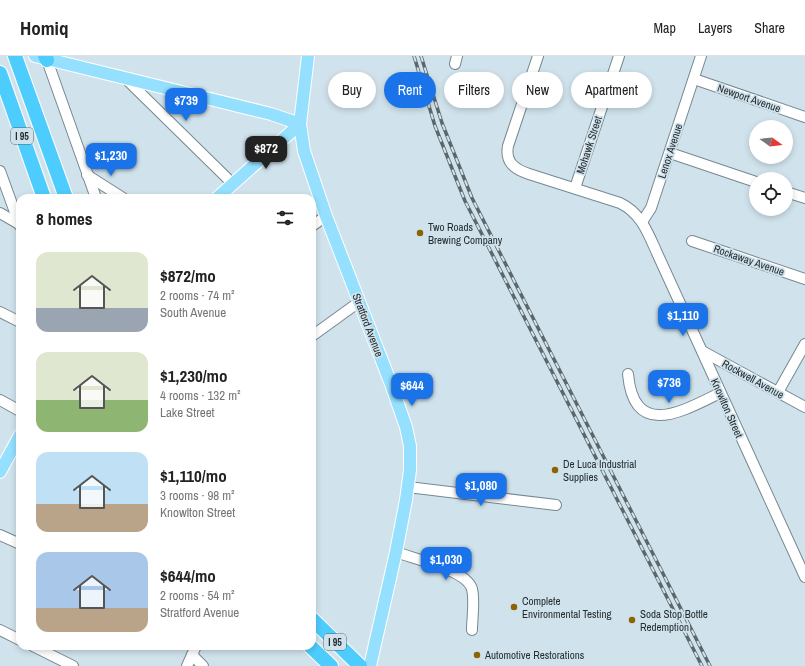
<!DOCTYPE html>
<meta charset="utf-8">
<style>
body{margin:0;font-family:"Archivo Narrow",sans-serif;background:#f6f6f6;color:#222;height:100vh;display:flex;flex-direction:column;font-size:15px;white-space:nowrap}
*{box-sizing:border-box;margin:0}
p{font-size:13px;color:#767676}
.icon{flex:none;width:22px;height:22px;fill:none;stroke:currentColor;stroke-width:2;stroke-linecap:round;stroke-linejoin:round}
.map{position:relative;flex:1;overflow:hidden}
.details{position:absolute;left:16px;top:138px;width:300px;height:456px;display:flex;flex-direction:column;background:#fff;border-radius:12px;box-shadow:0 2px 6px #0003}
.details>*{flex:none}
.top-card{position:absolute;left:328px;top:16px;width:380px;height:36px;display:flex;gap:8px}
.needle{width:26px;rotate:105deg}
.controls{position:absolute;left:749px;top:64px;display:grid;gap:8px}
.controls a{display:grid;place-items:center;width:44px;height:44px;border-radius:50%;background:#fff;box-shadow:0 2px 6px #0003;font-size:20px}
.price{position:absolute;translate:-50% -34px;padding:0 9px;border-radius:8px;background:#1a73e8;color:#fff;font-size:13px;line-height:26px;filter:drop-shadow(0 1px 2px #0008)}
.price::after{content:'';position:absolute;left:50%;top:24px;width:12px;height:9px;margin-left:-6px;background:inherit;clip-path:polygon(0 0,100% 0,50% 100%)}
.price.current{background:#222;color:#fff}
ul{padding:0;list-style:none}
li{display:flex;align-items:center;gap:12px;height:100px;padding:0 20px}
li span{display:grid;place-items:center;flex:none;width:112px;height:80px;border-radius:12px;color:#555}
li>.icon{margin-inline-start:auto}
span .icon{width:48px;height:48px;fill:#fffc;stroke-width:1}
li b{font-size:17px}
h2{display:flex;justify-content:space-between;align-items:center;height:48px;padding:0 20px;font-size:17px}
.tag{padding:0 14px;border-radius:18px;background:#fff;box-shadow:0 2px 6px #0003;font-size:14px;line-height:36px}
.tag.current{background:#1a73e8;color:#fff}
header{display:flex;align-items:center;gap:24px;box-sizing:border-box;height:56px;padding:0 20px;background:#fff;border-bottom:1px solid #e0e0e0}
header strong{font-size:19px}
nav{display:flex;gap:22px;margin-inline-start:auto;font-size:14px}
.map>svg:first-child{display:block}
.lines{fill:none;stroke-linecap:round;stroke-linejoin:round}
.minor-casing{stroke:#778890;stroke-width:12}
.major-casing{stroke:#fff;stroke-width:14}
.highway-casing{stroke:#fff;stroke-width:16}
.minor{stroke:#fff;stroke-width:10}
.major{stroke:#94e0fe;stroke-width:12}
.highway{stroke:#4dccfe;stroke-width:14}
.rail-casing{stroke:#5c676c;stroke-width:3.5}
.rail{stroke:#d0e3ec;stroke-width:2;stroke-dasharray:6;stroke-linecap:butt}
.poi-dot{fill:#8b6303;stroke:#d0e3ec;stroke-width:1.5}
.labels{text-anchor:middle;stroke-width:3.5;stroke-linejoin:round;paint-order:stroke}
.shield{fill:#d0e3ec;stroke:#596469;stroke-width:1}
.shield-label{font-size:10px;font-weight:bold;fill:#262d31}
.street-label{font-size:11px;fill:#262d31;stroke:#d0e3ec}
.poi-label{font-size:11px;fill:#262d31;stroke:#d0e3ec;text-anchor:start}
</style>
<header>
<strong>Homiq</strong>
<nav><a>Map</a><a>Layers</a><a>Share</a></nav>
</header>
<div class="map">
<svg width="805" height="610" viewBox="0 0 805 610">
<rect width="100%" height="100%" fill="#d0e3ec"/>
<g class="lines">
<g class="minor-casing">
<g id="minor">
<path d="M538,0L508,90C505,106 514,113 529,118L620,147C641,157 648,177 657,197L805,521"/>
<polyline points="47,4 96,142"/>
<polyline points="455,8 457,0"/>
<polyline points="124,21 233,128"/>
<polyline points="694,23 805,61"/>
<polyline points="670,97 756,126"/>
<polyline points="0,115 20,170"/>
<polyline points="87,119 123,142"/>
<polyline points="575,132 619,0"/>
<polyline points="786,136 805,142"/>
<polyline points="0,157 19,168"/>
<polyline points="642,166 651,152 701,0"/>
<polyline points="312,170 326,160"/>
<polyline points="692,185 805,223"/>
<polyline points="0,256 20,266"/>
<polyline points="312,280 359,246"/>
<polyline points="702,295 805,351"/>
<path d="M628,318C634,384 683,355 720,337"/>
<polyline points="778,336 805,288"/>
<polyline points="0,344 20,355"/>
<polyline points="408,431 556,449"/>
<polyline points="0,479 20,488"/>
<path d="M396,496C414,503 467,514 472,533C475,545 472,562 472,574"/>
<polyline points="0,574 20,584"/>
<polyline points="33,590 73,610"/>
<polyline points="192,599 203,610"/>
<polyline points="187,610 196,590"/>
</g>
</g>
<g class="major-casing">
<g id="major">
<polyline points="35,0 271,58 300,68 217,142"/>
<polyline points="308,0 300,68 304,95 326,160 391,328 406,371 410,390 410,414 406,444 396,496 370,610"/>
<polyline points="0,416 20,379"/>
</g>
</g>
<g class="highway-casing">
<g id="highway">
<polyline points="15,0 66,142"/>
<polyline points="45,0 47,4"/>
<polyline points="0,17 44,142"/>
<polyline points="312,563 360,610"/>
<polyline points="310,590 331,610"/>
</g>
</g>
<use href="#minor" class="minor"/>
<use href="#major" class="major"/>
<use href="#highway" class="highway"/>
<g class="rail-casing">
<g id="rail">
<polyline points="414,0 435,70 465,145 702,610"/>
<polyline points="421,0 442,67 472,142 710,610"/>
</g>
</g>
<use href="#rail" class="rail"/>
</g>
<g class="poi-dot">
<circle cx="420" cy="177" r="4"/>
<circle cx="555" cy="414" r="4"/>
<circle cx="514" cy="551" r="4"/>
<circle cx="632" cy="564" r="4"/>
<circle cx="477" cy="599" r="4"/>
</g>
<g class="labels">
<g class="shield">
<rect x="11" y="72" width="22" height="16" rx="3"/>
<rect x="324" y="578" width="22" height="16" rx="3"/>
</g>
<g class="shield-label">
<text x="22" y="84">I 95</text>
<text x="335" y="590">I 95</text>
</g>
<g class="street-label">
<text transform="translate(749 42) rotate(19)" y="4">Newport Avenue</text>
<text transform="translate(589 89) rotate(-72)" y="4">Mohawk Street</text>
<text transform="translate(670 95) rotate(-72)" y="4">Lenox Avenue</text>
<text transform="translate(749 204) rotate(19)" y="4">Rockaway Avenue</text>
<text transform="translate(368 269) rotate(69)" y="4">Stratford Avenue</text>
<text transform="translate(753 323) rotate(29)" y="4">Rockwell Avenue</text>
<text transform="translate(727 352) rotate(66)" y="4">Knowlton Street</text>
</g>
<g class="poi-label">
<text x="428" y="175">Two Roads<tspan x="428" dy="13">Brewing Company</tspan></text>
<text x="563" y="412">De Luca Industrial<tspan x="563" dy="13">Supplies</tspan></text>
<text x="522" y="549">Complete<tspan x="522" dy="13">Environmental Testing</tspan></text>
<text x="640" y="562">Soda Stop Bottle<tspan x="640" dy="13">Redemption</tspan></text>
<text x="485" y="603">Automotive Restorations</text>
</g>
</g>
</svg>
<div class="controls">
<a><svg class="needle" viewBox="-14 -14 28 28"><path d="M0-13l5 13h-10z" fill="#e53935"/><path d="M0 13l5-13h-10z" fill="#767676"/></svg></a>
<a><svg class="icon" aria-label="locate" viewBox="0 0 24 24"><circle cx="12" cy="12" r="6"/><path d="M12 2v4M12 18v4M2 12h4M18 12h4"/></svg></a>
</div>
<b class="price" style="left:186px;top:66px">$739</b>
<b class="price current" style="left:266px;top:114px">$872</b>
<b class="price" style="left:111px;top:121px">$1,230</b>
<b class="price" style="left:683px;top:281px">$1,110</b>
<b class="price" style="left:669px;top:348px">$736</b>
<b class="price" style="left:412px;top:351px">$644</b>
<b class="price" style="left:481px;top:451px">$1,080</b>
<b class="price" style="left:446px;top:525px">$1,030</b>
<div class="top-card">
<a class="tag">Buy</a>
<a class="tag current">Rent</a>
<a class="tag">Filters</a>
<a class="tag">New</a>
<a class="tag">Apartment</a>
</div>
<section class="details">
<h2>8 homes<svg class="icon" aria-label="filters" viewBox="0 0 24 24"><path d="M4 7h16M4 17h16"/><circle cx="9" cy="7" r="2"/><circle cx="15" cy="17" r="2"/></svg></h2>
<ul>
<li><span style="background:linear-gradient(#dfe7d0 70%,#9aa5b1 0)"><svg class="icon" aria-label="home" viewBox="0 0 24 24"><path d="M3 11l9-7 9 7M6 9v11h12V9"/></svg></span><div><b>$872/mo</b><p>2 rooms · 74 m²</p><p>South Avenue</p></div></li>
<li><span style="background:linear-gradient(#dfe7d0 60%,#8fb573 0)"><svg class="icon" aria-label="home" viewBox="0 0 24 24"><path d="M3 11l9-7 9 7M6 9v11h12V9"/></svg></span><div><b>$1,230/mo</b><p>4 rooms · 132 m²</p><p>Lake Street</p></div></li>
<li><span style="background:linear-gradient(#bfe0f5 65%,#b9a48a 0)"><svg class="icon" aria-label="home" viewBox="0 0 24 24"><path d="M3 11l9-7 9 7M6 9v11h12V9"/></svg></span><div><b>$1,110/mo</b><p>3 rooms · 98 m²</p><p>Knowlton Street</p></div></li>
<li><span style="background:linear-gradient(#a9c7e8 70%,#b9a48a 0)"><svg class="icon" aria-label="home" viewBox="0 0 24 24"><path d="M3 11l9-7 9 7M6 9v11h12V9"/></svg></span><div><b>$644/mo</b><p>2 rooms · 54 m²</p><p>Stratford Avenue</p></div></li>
</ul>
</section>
</div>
